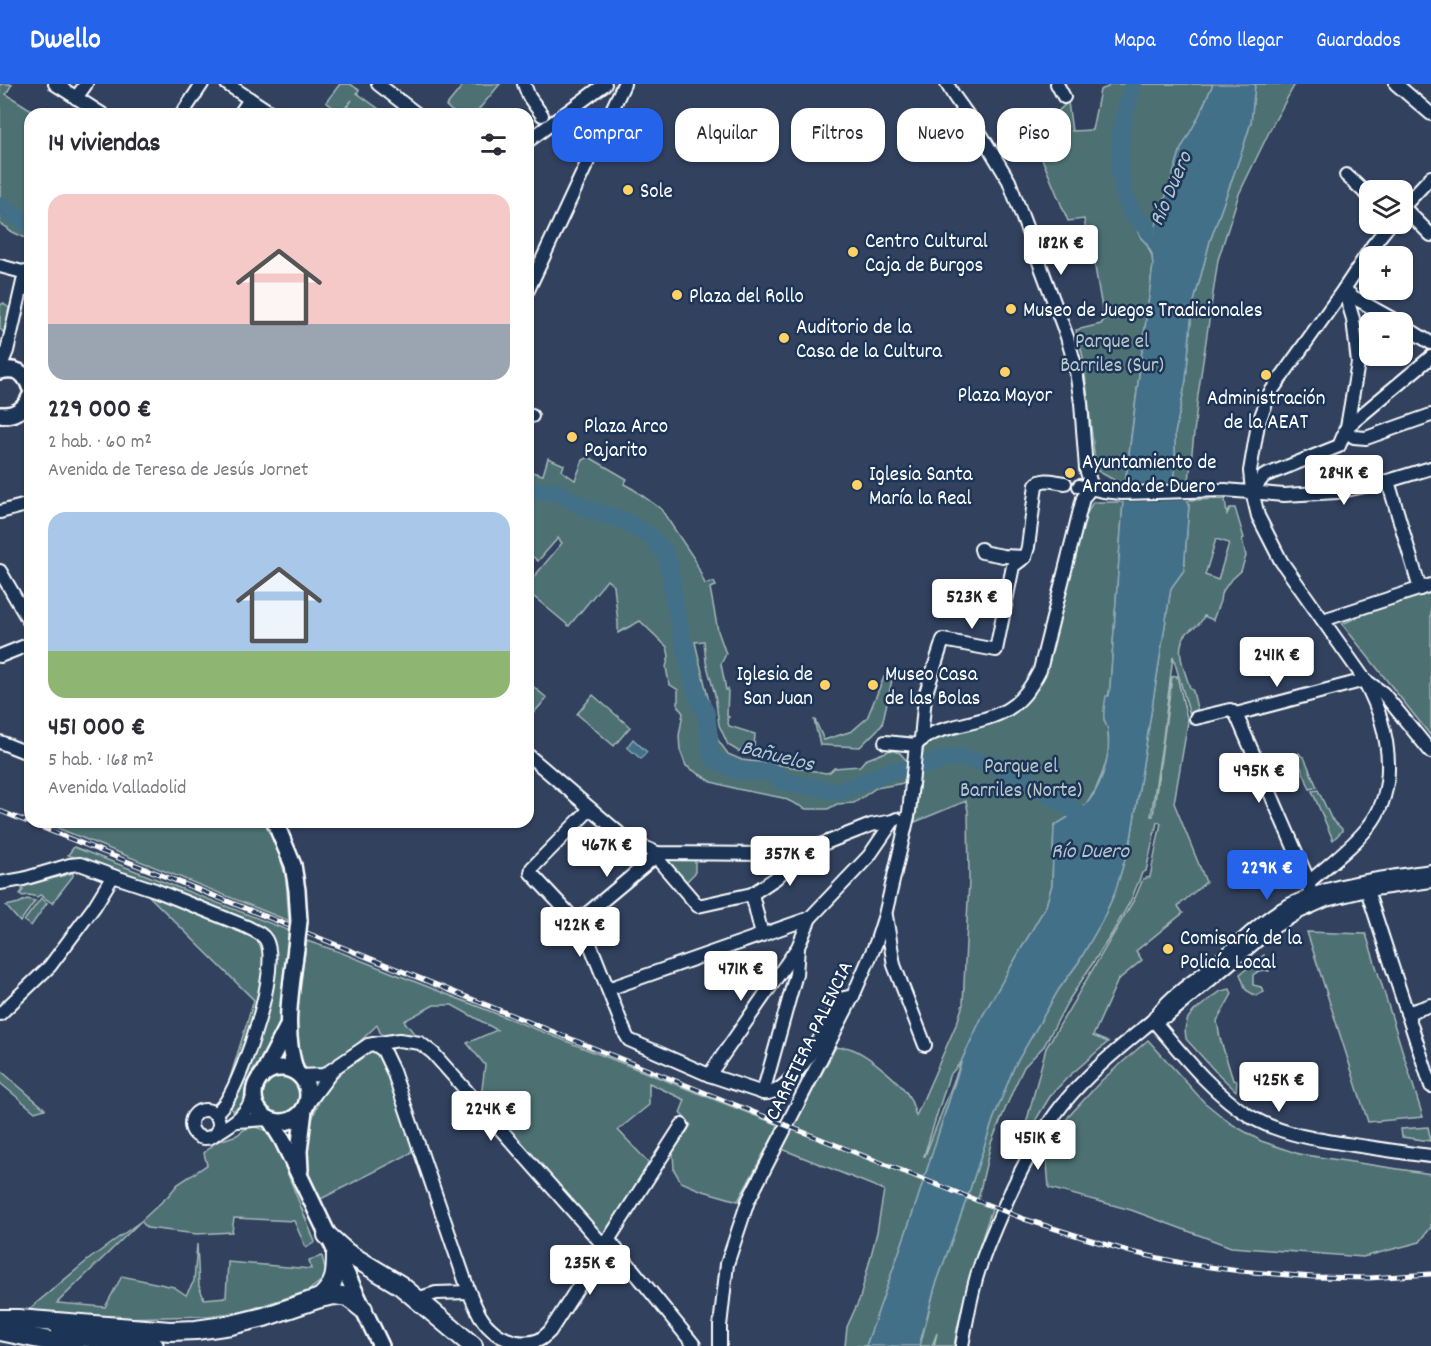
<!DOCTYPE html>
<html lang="es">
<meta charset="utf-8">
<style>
body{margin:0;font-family:Dekko,sans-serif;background:#f2f2f3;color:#2b2b33;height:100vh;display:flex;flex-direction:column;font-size:22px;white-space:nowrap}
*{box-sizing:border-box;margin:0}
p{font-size:20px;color:#7c7c81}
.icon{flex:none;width:33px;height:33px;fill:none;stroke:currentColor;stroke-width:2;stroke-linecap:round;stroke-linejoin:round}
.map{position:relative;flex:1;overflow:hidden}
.side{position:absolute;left:24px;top:24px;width:510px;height:720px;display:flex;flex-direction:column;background:#fff;border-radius:18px;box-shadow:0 2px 4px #0004}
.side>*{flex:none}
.guide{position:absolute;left:552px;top:24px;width:570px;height:54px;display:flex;gap:12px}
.buttons{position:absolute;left:1359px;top:96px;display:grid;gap:12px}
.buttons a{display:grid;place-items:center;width:54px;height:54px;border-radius:12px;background:#fff;box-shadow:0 2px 4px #0004;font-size:30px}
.price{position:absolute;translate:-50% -51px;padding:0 14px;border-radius:6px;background:#fff;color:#222;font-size:20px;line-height:39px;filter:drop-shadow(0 2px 3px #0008)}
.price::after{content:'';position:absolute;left:50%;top:36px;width:18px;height:14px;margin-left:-9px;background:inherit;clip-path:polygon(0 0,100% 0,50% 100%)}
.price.selected{background:#2563eb;color:#fff}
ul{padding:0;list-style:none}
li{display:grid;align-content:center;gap:12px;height:318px;padding:0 24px}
li span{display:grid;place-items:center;height:186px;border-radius:18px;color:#555}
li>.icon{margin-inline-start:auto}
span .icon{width:108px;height:108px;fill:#fffc;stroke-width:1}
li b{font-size:26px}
h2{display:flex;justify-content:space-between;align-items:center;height:72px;padding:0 24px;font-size:26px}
.chip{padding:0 21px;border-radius:18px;background:#fff;box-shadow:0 2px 4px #0004;font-size:21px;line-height:54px}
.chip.selected{background:#2563eb;color:#fff}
header{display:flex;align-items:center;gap:36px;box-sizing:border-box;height:84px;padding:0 30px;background:#2563eb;color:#fff}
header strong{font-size:28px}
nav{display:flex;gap:33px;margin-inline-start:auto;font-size:21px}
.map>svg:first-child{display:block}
.green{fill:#4e7173;stroke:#a6b8b9;stroke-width:1.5;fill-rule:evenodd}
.water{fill:#436f88;stroke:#8ea9b8;stroke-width:1.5}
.pier{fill:#31415e}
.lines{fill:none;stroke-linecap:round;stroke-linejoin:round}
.river{stroke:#436f88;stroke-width:18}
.minor-casing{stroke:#fff;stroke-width:16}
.major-casing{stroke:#fff;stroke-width:20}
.highway-casing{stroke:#fff;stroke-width:22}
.minor{stroke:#1d3557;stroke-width:12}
.major{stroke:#1d3557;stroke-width:15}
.highway{stroke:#1d3557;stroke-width:18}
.rail-casing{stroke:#fff;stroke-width:5}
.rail{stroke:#1d3557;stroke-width:3;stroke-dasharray:9;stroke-linecap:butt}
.major-bridge-casing{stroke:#fff;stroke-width:20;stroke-linecap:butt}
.major-bridge{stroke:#1d3557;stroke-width:15}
.poi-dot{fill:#ffd166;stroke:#1d3557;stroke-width:2}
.labels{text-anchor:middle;stroke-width:5;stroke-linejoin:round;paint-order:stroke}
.poi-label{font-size:21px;fill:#fff;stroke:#1d3557;text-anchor:start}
.park-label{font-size:21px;fill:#b8c6c7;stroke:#1d3557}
.street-label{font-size:21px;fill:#fff;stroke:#1d3557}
.water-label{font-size:22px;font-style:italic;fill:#b4c5cf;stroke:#1d3557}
</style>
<header>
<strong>Dwello</strong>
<nav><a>Mapa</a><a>Cómo llegar</a><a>Guardados</a></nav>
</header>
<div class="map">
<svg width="1431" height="1262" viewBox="0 0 1431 1262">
<rect width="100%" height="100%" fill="#31415e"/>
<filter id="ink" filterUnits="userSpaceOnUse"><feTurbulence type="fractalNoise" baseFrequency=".0167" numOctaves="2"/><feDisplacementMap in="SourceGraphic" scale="12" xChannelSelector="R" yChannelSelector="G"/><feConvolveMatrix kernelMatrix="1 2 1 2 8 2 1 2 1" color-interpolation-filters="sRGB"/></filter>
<g filter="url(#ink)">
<g class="green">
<polygon points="0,0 12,0 6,10 38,30 30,30 30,156 8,146 8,144 0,140"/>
<polygon points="340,0 350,0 359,6 357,9 379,25 376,30 342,30 352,16 341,29 326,18"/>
<polygon points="464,0 500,0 475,30 455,30 446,22"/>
<polygon points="1109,0 1213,0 1198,34 1181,65 1172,94 1154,148 1135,128 1141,154 1146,159 1152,172 1153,181 1125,400 1121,400 1096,386 1083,273 1076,246 1101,240 1104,236 1094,177 1089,166 1084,135 1068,137 1038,65 1049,63 1049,54 1055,30 1068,18 1072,47 1092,46 1100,6 1108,3"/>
<polygon points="1255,0 1295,0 1273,40 1239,110 1218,176 1198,311 1189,397 1178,398 1175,393 1175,349 1186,296 1192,225 1210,157 1242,67 1251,38"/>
<polygon points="3,219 9,224 4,249 0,245 0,222"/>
<polygon points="589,373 627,395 624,400 633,405 661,425 695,476 705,500 714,498 716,502 710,504 718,547 726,570 721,580 726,606 728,605 727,632 729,633 727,635 729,642 755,650 754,663 745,668 738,667 728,661 719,641 715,611 706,578 704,557 695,558 718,656 728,670 742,676 781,681 826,689 830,688 834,684 859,682 859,683 865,676 891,666 900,669 906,676 904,699 876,704 854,719 837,720 828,725 806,725 783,714 737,705 712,698 686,682 680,666 679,652 683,629 678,623 678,606 669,600 666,583 669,572 667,563 640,537 618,549 618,539 614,502 607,496 569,542 528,508 528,500 562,459 558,454 538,477 528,469 528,387 543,391 548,374 564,381 562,387 575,396 583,376"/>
<path d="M1225,415L1227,430L1230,424H1235L1244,454L1242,455L1246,472L1241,487L1229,498L1221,510L1220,517L1213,536L1204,532C1198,545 1195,540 1187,549C1173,564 1185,587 1190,604L1193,607L1198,629L1191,635L1173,572L1163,654L1151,732H1153L1172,593L1177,592L1188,638L1174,719L1206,798L1178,822L1183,829L1136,867L1142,876L1118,896L1093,952L1108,958L1067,994L1051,1011L1024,1055H1022L1046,964L1135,814L1143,795L1150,793L1161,739L1157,738L1146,787L1142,789L1131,816L1111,851L1067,919L1044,962L1024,983L1014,1004L991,1059L978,1115L993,1122C977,1168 962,1214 954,1262H934L937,1249L932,1262H920L935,1203L969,1108L993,1036L1014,983L1059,905L1078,879L1102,837L1115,808L1131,755L1171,504L1184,486L1189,420L1187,416ZM1216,455L1229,459L1218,496L1205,491Z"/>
<path d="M1093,418H1123L1110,603L1104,636L1108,644L1109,668L1103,688L1095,707L1083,724L1054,742L1052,801L1046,822L983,931L962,976L917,1117L866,1262H845L847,1243L860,1214L877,1148L884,1106L782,1065L836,963C841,965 845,962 849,964C865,968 904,1000 910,1015C913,1020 914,1027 916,1032L958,936L963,920L969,796L968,727L966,717L915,738L924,660L931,654C965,645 1011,642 1033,611C1036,606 1039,601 1042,595L1085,433ZM961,978L925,1072H924L949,992Z"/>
<polygon points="1431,509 1431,652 1342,540 1373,526"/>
<polygon points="884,593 892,596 882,641 860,663 820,661 814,636 815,636 824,656 852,647 867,634"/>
<polygon points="530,600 547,614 528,635 528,602"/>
<polygon points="593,611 630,643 614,662 577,630"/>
<polygon points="1299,669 1301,672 1304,673 1317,703 1310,705 1296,671"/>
<polygon points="1318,706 1331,734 1342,745 1342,747 1333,756 1312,707"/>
<polygon points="57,738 264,738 276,759 286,794 289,837 55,743"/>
<path d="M74,763L290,847C287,883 287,923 273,957C268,970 256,980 250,992C243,1005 248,1020 232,1027L226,1007L254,916L145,808L140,796L68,771Z"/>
<polygon points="695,774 695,789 686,798 668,777 670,775"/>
<polygon points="73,789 73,792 52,819 40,811 37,813 29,811 22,812 20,810 23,806 21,803"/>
<polygon points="41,814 47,819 31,842 24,837"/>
<polygon points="27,815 35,817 20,838 6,822 19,819"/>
<polygon points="1307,848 1366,850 1423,1033 1368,1038"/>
<path d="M307,857L337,867L779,1041L738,1117L700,1106L681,1098L674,1086L673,1068L691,1041L680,1029L685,1016L649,999V1021L618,1046L650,1080L605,1150L598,1149L481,1013L485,981L467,959L497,946L452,921H434L404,937L418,954L383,955L377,941L350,967L318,989C307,986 301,982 297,971C290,954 303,878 307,857Z"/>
<path d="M1264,871L1269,887C1262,885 1258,887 1253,891V901L1261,903L1264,908L1256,912L1246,906L1240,890Z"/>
<polygon points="1230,905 1232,910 1217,937 1220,954 1233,996 1237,997 1236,1007 1215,987 1186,955 1185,945 1188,934 1194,927 1221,907"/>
<polygon points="1148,956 1204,1018 1230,1039 1261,1057 1299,1070 1431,1090 1431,1143 1420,1158 1363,1173 1231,1163 1131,1126 1049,1104 1046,1066 1069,1032 1102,996"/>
<path d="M371,966H378L381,973L412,1061L411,1069L317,1117C302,1078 302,1056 319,1018C323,1009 329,996 336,990C346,981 360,974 371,966Z"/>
<polygon points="0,986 45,1025 35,1028 0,999"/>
<circle cx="282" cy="1010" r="20"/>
<polygon points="255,1043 265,1046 273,1053 315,1158 306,1164 294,1137 234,1134 232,1148 197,1150 147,1144 141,1137 57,1219 105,1223 122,1192 174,1203 186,1211 194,1197 197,1160 199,1202 204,1215 226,1213 228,1178 311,1185 309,1176 322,1172 327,1192 308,1207 242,1228 207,1232 122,1234 28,1226 88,1176 141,1137 168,1112 178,1100 207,1081 204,1069 216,1058 237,1051 245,1045"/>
<polygon points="1428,1043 1431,1057 1402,1053 1401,1045"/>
</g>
<g class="water">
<path d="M1213,0H1255L1251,38L1242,67L1210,157L1192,225L1186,296L1175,349V393L1189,420L1184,486L1171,504L1131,755L1115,808L1102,837L1078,879L1059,905L1014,983L993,1036L969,1108L935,1203L919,1262H866L917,1117L962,976L983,931L1046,822L1052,801L1054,742C1063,736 1074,731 1082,724C1101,708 1111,672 1108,648C1108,643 1105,640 1104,635C1103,628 1105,619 1106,612H1109L1110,603L1123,418L1153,181L1152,170L1146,159L1141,154L1130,128H1135L1154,147L1172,94L1181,65L1198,34Z"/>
<polygon points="633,655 647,668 641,675 627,663"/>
</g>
<polygon class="pier" points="1178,398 1181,398 1190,416 1120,418 1122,400"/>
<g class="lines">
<g class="river">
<polyline points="1133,0 1121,42 1120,88 1123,106 1130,123 1130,128 1147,143"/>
<polyline points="0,122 30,141"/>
<path d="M528,408L554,407L560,409L569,415L585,424L625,437L651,453L665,469L669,482L674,515L680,544L698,615L706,629L711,670L714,676C722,678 728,683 736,686C745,689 770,686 775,690C778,692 779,695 782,697L839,708L888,688L902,686L957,673L992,680L1002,683L1020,692L1097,741"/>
</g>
<g class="minor-casing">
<g id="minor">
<polyline points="55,0 102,30"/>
<polyline points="227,0 273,30"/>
<polyline points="378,0 417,30"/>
<polyline points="524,0 529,13 542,31"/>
<polyline points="947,0 954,12 979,47 1009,97 1067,253 1075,281 1081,319 1086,385 1092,403"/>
<polyline points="1057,0 1064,13"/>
<polyline points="1396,0 1431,30"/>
<polyline points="76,14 86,0"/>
<polyline points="182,30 202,0"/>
<polyline points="240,30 250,15"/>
<polyline points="528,57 605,0"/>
<polyline points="1346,91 1370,113"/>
<polyline points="1403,123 1431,151"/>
<polyline points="1402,124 1431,93"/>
<polyline points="1390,140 1373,161 1344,205 1270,309 1258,340 1250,387 1252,407 1258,432 1281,477 1365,596 1383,609 1431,668"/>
<polyline points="0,182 30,190"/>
<polyline points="1344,205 1353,235 1358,279 1347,343"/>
<polyline points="1344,205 1353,213 1398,238"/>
<polyline points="528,206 624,0"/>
<polyline points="1402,241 1431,259"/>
<polyline points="0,284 7,267 25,189"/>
<polyline points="528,331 532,332"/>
<polyline points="1345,346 1354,353 1366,354 1431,331"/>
<polyline points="1388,397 1420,505"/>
<polyline points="1079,402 1103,407 1122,409 1225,406 1284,411 1337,408 1388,397 1431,384"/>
<polyline points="1252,407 1264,392 1339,362 1347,343 1431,273"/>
<polyline points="0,428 30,420"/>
<polyline points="981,465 982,468 1003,472 1025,473"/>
<path d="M1025,473L1028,463L1036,401C1043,393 1055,398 1065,399"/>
<polyline points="0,487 30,539"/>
<polyline points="1323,536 1431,501"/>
<polyline points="0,572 30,560"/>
<polyline points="1236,630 1309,798"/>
<polyline points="1196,634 1230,626 1236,630 1365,596"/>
<polyline points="921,655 925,612 943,556 996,566 1013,482 1025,473"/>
<polyline points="0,658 30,670"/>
<polyline points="885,658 916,661"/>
<path d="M916,661C926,650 938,647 953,643C997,632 1018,630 1040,586L1083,414L1092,403"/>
<polyline points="528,671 626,755 657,769 771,770 805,767 871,741 893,737"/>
<path d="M590,725L532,784L531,789L577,838L590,860L626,951L629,956L709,991L763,1009C791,1014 828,941 839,919L844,914L853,912"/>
<polyline points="657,769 661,779 698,822 752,810 776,794 805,767"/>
<polyline points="0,799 23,795 70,781 80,780 113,792"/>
<polyline points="1367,806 1431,1002"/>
<polyline points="752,810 762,851"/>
<path d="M1310,812L1309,798C1329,780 1353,763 1369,742C1393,712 1391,670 1381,636C1377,623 1371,610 1365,598"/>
<polyline points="886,832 894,881 925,961"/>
<polyline points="577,838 650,777 657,769"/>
<polyline points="608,905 810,834"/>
<polyline points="1407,929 1431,921"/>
<path d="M0,930L50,882L94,823L113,792L155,806L247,843C254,847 262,849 266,856C281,883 244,990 227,1016C224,1021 219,1026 215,1030"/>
<path d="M1153,936C1182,970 1212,1009 1251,1033C1286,1053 1328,1057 1367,1063C1388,1066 1410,1070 1431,1072"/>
<polyline points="1153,936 1168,931 1272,844 1299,828 1326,816 1367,806 1431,797"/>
<polyline points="374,960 399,956 420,959 433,969 604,1162"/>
<polyline points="709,991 798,863 810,834 869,772 893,737 897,735"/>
<polyline points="300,992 324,991 368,961 374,960 383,966 393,987 469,1208 436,1209 417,1215"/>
<polyline points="763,1009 796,890 798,864"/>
<polyline points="306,1022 333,986"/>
<circle cx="205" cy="1040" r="14"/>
<polyline points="237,1037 268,1035"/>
<path d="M217,1049C236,1037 243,1033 254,1013"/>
<polyline points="608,1155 694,1261"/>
<path d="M469,1208C475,1221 480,1236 491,1245C503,1257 524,1262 539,1256C543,1254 547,1250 550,1247L682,1041"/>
<polyline points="720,1262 720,1242 727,1180 748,1117 853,912 876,859 885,831 909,728 916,661"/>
<path d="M962,1262C966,1239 970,1217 976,1195C984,1167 996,1141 1008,1114C1023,1081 1040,1049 1063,1020C1089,988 1122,962 1153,936C1168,913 1193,898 1214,881C1235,864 1254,843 1277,828C1323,799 1379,795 1431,787"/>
</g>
</g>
<g class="major-casing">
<g id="major">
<path d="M0,287C15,283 25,288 30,303"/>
<path d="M0,331C14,332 25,325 30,313"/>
<polyline points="275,738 293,781 297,806 299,837"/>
<path d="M296,864C291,906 282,948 296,988"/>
<circle cx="281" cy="1011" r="27"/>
<polyline points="262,992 288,942"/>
<polyline points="271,1037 282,1055 381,1262"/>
<polyline points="300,1086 299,1067 304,1026"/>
</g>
</g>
<g class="highway-casing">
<g id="highway">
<polyline points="327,1151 347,1169 400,1201 473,1262"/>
<path d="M320,1214C336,1200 336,1190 336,1170"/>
<polyline points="0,1235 18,1235 170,1247 196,1246 231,1241 264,1233 320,1214 335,1211 348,1213 363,1225"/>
<polyline points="0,1247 74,1262"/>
<polyline points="60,1250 154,1262"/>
</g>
</g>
<use href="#minor" class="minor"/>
<use href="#major" class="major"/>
<use href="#highway" class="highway"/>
<g class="rail-casing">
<g id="rail">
<polyline points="0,727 290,842"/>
<polyline points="307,849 798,1046 1024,1135 1088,1155 1131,1168 1187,1180 1240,1187 1313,1193 1369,1194 1431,1190"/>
</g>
</g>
<use href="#rail" class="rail"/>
<g class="major-bridge-casing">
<polyline id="major-bridge" points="296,864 299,837"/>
</g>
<use href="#major-bridge" class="major-bridge"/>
</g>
</g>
<g class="poi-dot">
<circle cx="628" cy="106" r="6"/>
<circle cx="853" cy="168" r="6"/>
<circle cx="677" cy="211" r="6"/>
<circle cx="1011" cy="225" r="6"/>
<circle cx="784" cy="254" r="6"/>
<circle cx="1005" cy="288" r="6"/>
<circle cx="1266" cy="291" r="6"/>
<circle cx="572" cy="353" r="6"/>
<circle cx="1070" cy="389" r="6"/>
<circle cx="857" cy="401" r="6"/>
<circle cx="825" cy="601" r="6"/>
<circle cx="873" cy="601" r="6"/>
<circle cx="1168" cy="865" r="6"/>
</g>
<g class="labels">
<g class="poi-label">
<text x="640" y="113">Sole</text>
<text x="865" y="163">Centro Cultural<tspan x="865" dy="24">Caja de Burgos</tspan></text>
<text x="689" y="218">Plaza del Rollo</text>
<text x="1023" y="232">Museo de Juegos Tradicionales</text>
<text x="796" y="249">Auditorio de la<tspan x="796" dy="24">Casa de la Cultura</tspan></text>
<text x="1005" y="317" text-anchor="middle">Plaza Mayor</text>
<text x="1266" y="320" text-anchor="middle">Administración<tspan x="1266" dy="24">de la AEAT</tspan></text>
<text x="584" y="348">Plaza Arco<tspan x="584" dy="24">Pajarito</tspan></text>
<text x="1082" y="384">Ayuntamiento de<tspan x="1082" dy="24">Aranda de Duero</tspan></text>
<text x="869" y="396">Iglesia Santa<tspan x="869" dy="24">María la Real</tspan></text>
<text x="813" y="596" text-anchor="end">Iglesia de<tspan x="813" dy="24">San Juan</tspan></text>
<text x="885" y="596">Museo Casa<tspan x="885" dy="24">de las Bolas</tspan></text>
<text x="1180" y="860">Comisaría de la<tspan x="1180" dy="24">Policía Local</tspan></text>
</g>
<g class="park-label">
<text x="1112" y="263">Parque el<tspan x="1112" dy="24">Barriles (Sur)</tspan></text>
<text x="1021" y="688">Parque el<tspan x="1021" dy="24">Barriles (Norte)</tspan></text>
</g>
<g class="street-label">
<text transform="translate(808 956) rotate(-64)" y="7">CARRETERA PALENCIA</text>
</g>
<g class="water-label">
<text transform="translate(1169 104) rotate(-67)" y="8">Río Duero</text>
<text transform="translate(778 670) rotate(14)" y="8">Bañuelos</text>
<text x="1090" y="773">Río Duero</text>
</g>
</g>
</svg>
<div class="buttons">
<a><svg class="icon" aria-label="layers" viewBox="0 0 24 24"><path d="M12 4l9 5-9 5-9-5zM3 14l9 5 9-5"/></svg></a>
<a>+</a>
<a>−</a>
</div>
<b class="price" style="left:1061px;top:192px">182K €</b>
<b class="price" style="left:1344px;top:422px">284K €</b>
<b class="price" style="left:972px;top:546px">523K €</b>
<b class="price" style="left:1277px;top:604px">241K €</b>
<b class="price" style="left:1259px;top:720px">495K €</b>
<b class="price" style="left:607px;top:794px">467K €</b>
<b class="price" style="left:790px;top:803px">357K €</b>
<b class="price selected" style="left:1267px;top:817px">229K €</b>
<b class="price" style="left:580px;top:874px">422K €</b>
<b class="price" style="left:741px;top:918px">471K €</b>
<b class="price" style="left:1279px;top:1029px">425K €</b>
<b class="price" style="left:491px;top:1058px">224K €</b>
<b class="price" style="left:1038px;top:1087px">451K €</b>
<b class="price" style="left:590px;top:1212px">235K €</b>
<div class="guide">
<a class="chip selected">Comprar</a>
<a class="chip">Alquilar</a>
<a class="chip">Filtros</a>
<a class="chip">Nuevo</a>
<a class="chip">Piso</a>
</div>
<section class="side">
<h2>14 viviendas<svg class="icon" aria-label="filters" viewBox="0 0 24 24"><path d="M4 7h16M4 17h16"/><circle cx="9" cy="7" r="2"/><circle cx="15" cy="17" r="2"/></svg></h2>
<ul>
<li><span style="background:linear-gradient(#f6c9c9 70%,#9aa5b1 0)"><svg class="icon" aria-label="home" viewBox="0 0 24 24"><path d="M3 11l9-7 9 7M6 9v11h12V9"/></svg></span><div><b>229 000 €</b><p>2 hab. · 60 m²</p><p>Avenida de Teresa de Jesús Jornet</p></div></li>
<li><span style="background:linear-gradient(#a9c7e8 75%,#8fb573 0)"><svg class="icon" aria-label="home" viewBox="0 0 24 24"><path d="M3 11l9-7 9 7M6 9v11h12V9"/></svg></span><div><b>451 000 €</b><p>5 hab. · 168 m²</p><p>Avenida Valladolid</p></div></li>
</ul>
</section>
</div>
